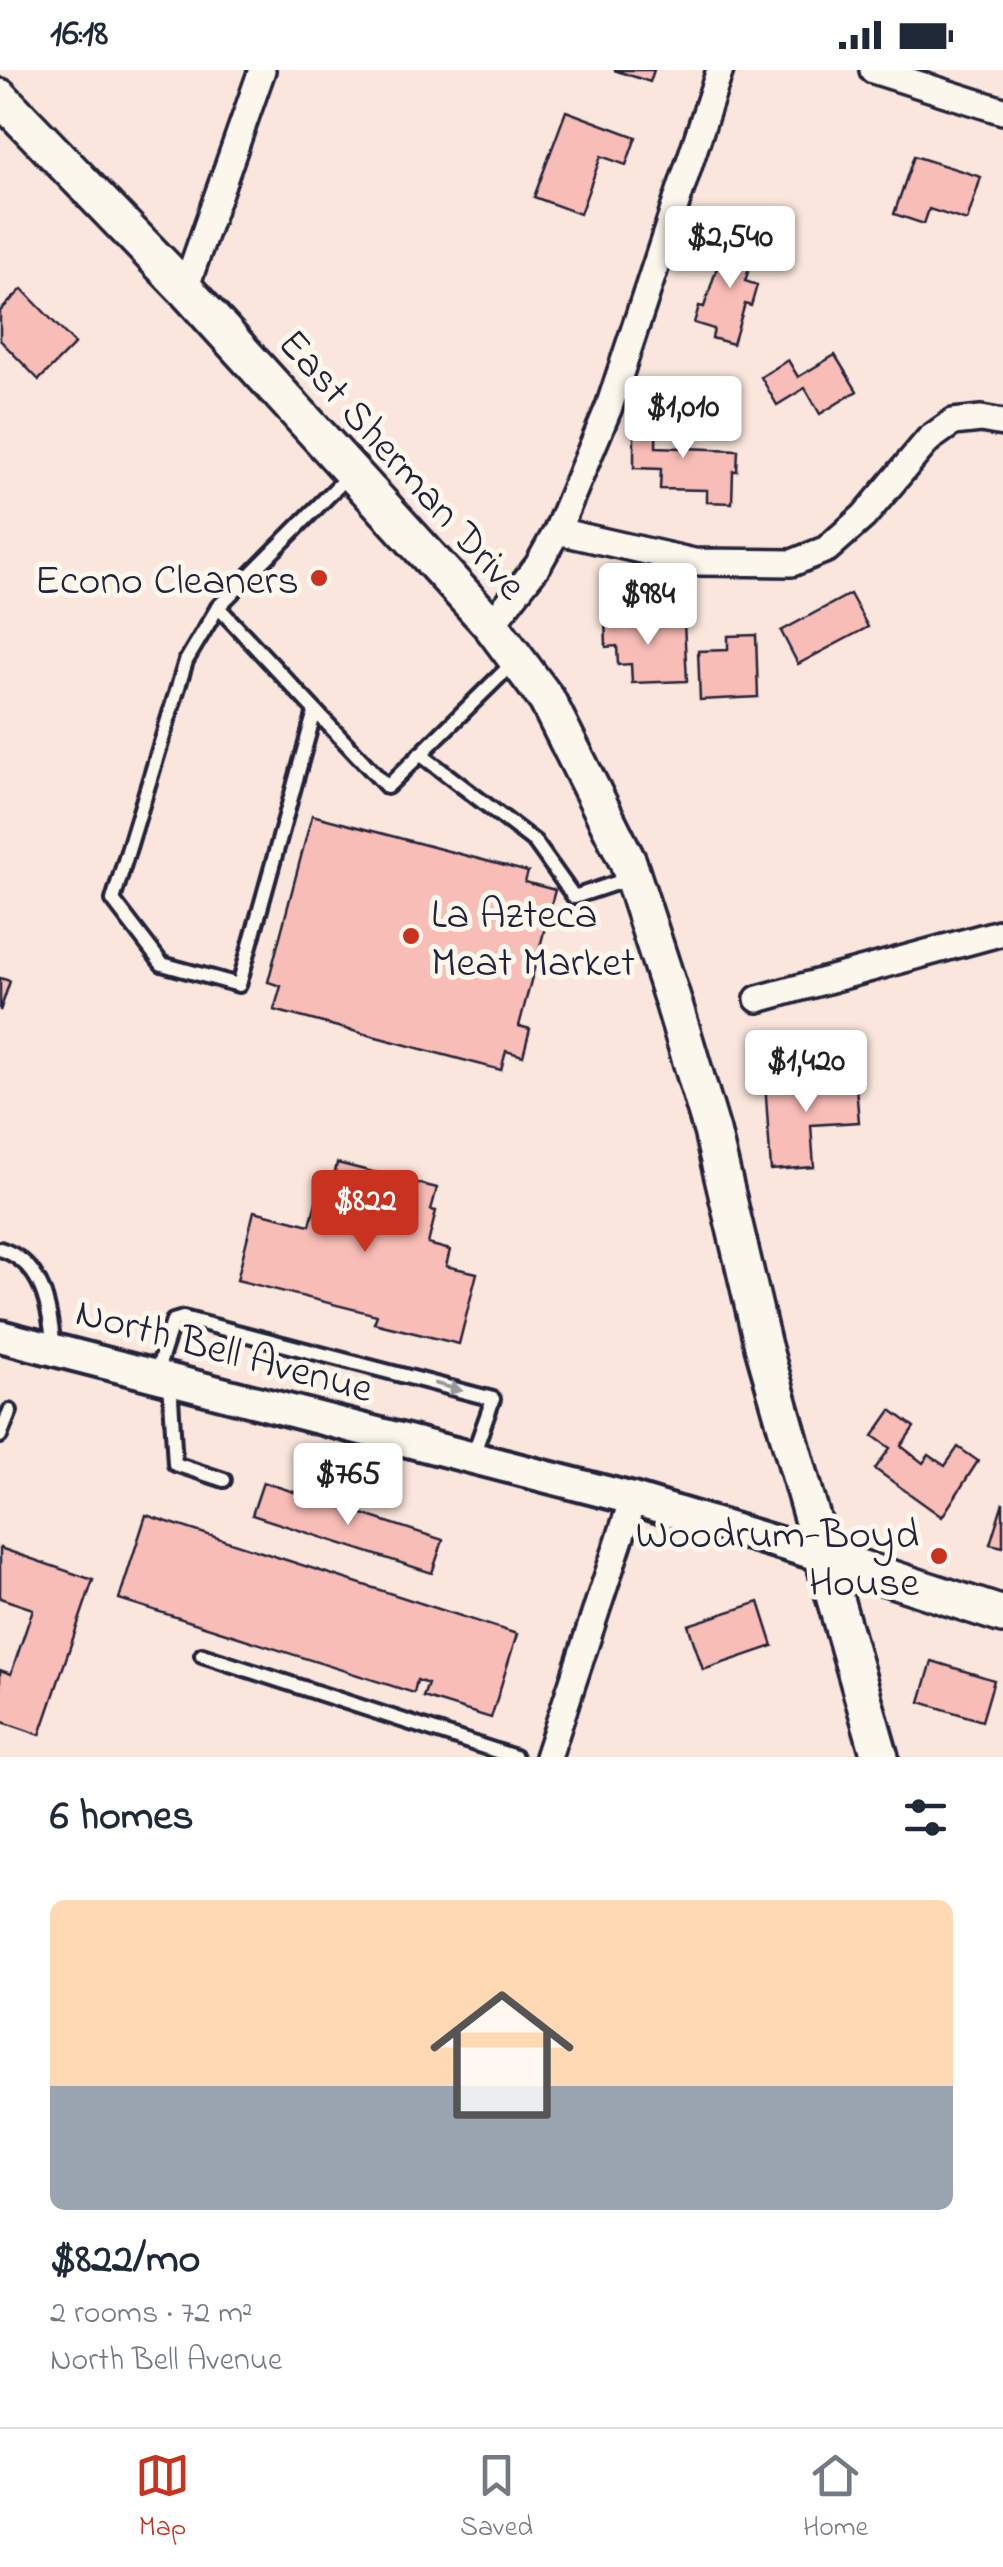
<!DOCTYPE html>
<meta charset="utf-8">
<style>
body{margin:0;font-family:"Indie Flower",sans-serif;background:#f6f6f7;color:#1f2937;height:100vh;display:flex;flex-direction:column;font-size:38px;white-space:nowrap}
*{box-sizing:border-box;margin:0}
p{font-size:32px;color:#747a83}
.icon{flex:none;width:55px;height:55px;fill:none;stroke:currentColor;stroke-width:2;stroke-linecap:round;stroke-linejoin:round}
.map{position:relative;height:1687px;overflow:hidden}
.drawer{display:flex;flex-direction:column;background:#fff;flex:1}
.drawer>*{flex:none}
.price{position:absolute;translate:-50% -85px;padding:0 22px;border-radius:10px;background:#fff;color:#222;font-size:32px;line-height:65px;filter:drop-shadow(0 2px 5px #0008)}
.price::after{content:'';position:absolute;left:50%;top:60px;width:30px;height:22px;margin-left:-15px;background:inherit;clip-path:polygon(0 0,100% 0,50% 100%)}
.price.current{background:#c8321e;color:#fff}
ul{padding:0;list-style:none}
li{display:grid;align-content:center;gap:20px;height:530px;padding:0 50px}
li span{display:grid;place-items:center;height:310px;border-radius:15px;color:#555}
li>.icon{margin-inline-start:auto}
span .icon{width:180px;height:180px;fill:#fffc;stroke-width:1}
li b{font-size:42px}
h2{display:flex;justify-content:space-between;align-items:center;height:120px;padding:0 50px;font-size:42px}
.status{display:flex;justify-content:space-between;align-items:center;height:70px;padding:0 50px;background:#fff;direction:ltr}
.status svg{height:28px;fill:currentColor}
.tab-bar{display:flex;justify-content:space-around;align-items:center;height:140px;border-top:2px solid #e0e1e3;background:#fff;font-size:28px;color:#747a83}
.tab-bar a{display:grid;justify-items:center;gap:5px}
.tab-bar .current{color:#c8321e}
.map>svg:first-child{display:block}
.building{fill:#f9bdb7;stroke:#22223b;stroke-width:2.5}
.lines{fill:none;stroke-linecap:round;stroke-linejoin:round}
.service-casing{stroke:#22223b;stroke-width:20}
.minor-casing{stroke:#22223b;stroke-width:32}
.tertiary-casing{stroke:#22223b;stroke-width:38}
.secondary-casing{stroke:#22223b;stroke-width:42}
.service{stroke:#fbf7ec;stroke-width:12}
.minor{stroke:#fbf7ec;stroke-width:25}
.tertiary{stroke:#fbf7ec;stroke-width:30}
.secondary{stroke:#fbf7ec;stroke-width:35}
.oneway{fill:#99979c}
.poi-dot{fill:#c8321e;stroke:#fbf7ec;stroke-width:4}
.labels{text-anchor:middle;stroke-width:10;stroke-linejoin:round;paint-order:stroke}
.street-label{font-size:42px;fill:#22223b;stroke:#fbf7ec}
.poi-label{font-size:42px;fill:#22223b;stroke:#fbf7ec;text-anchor:end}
</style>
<div class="status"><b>16:18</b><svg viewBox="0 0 49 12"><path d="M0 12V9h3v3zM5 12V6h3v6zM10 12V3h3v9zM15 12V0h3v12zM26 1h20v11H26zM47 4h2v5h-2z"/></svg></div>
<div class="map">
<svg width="1003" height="1687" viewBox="0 0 1003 1687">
<rect width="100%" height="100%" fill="#fae6dc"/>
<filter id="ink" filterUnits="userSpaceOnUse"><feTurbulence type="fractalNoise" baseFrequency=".01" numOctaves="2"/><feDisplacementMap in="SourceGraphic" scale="20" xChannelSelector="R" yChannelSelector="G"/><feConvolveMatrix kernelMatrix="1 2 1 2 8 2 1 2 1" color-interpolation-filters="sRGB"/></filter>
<g filter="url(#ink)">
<g class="building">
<polygon points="614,0 654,0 650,12"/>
<polygon points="566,41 636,67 626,95 601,86 580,144 534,127"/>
<polygon points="914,86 981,107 967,151 929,139 924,154 894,144"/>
<polygon points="732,163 758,171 745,211 757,215 751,236 745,234 733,274 712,268 714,259 694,253 699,236 704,237 717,197 728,201 729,198 722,195"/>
<polygon points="22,219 75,274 39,310 0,270 0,241"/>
<polygon points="835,285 857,321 820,344 805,318 777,335 761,307 788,290 798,307"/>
<polygon points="634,336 657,337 656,377 738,380 737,401 733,401 732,433 707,432 707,420 660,419 661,399 634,398"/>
<polygon points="850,524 868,557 798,594 781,561"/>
<polygon points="634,543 634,555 684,553 687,611 632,613 631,594 618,595 617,576 606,577 605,544"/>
<polygon points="756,565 758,627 700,630 698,581 728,580 728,566"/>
<polygon points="312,745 528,802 525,812 555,820 519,956 530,959 523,986 506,981 501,1000 274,940 281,916 268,912"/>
<polygon points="0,908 10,911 0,941"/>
<polygon points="855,1005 859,1052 811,1055 814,1097 771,1100 765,1012"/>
<polygon points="337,1093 437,1118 431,1140 436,1141 428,1174 450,1180 446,1196 477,1203 459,1274 374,1253 377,1245 237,1210 254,1141 310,1155 319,1121 330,1124"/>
<polygon points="891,1340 914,1357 901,1376 923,1393 929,1385 945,1396 958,1377 978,1391 942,1447 875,1399 890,1378 873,1366"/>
<polygon points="263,1412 443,1470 432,1503 252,1445"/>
<polygon points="1003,1432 1003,1477 990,1474"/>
<polygon points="146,1445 517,1564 491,1648 423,1627 428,1614 417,1610 414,1623 119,1529"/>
<polygon points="0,1478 93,1510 40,1665 0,1651 0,1600 11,1604 33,1539 0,1528"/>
<polygon points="759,1532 773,1576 703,1600 688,1555"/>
<polygon points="932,1591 994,1610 982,1651 920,1632"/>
</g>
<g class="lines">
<g class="service-casing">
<g id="service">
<polyline points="351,403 218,537 387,717 515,591"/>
<polyline points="218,537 186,591 113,830 162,894 239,915 315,641"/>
<polyline points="420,684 535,772 574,827 631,808"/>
<path d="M0,1179C44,1193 49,1237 54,1278"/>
<polyline points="156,1304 173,1251 183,1248 493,1329 472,1388"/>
<polyline points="170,1311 175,1394 224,1410"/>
<polyline points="0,1366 10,1341"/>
<polyline points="202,1585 515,1687"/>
</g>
</g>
<g class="minor-casing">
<g id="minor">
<polyline points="873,0 1003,41"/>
<polyline points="185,219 262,0"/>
<polyline points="557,461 694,492 792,493 827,479 864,446 929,369 953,352 981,349 1003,353"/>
<polyline points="491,555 538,495 557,461 609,337 720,0"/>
<polyline points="758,929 1003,862"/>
<polyline points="548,1687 633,1429"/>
</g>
</g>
<g class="tertiary-casing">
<polyline id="tertiary" points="0,1266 633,1429 822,1486"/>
</g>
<g class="secondary-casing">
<g id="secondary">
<polyline points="0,27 185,219 491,555 547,630 628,792 673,931 712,1061 763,1276 880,1687"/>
<polyline points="822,1486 1003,1545"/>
</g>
</g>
<use href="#service" class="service"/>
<use href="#minor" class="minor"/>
<use href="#tertiary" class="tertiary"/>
<use href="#secondary" class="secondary"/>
</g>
<defs><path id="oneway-solid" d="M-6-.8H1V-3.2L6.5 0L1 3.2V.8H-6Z" transform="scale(2.5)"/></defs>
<use class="oneway" href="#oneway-solid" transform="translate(448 1317) rotate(15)"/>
</g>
<g class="poi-dot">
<circle cx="319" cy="508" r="10"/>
<circle cx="411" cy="866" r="10"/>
<circle cx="939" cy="1486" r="10"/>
</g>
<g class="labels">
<g class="street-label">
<text transform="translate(404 393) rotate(48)" y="15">East Sherman Drive</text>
<text transform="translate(225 1278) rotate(15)" y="15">North Bell Avenue</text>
</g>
<g class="poi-label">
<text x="299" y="523">Econo Cleaners</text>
<text x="431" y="857" text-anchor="start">La Azteca<tspan x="431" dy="48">Meat Market</tspan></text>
<text x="919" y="1477">Woodrum-Boyd<tspan x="919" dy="48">House</tspan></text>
</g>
</g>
</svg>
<b class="price" style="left:730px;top:221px">$2,540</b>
<b class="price" style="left:683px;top:391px">$1,010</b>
<b class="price" style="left:648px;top:578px">$984</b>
<b class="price" style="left:806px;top:1045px">$1,420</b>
<b class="price current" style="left:365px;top:1185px">$822</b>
<b class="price" style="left:348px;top:1458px">$765</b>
</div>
<section class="drawer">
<h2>6 homes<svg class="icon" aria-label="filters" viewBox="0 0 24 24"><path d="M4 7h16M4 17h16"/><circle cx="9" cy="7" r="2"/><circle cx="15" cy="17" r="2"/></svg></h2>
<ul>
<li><span style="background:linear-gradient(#ffd9b3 60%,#9aa5b1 0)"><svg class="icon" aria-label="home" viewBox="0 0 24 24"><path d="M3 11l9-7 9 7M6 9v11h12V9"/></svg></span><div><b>$822/mo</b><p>2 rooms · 72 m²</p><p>North Bell Avenue</p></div></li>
</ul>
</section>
<nav class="tab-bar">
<a class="current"><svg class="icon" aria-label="map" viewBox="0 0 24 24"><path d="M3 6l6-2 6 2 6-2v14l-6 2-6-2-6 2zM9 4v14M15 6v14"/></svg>Map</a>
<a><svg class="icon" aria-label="saved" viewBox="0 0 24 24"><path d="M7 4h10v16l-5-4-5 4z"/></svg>Saved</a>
<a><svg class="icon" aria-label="home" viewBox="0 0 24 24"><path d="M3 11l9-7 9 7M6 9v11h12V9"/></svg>Home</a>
</nav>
